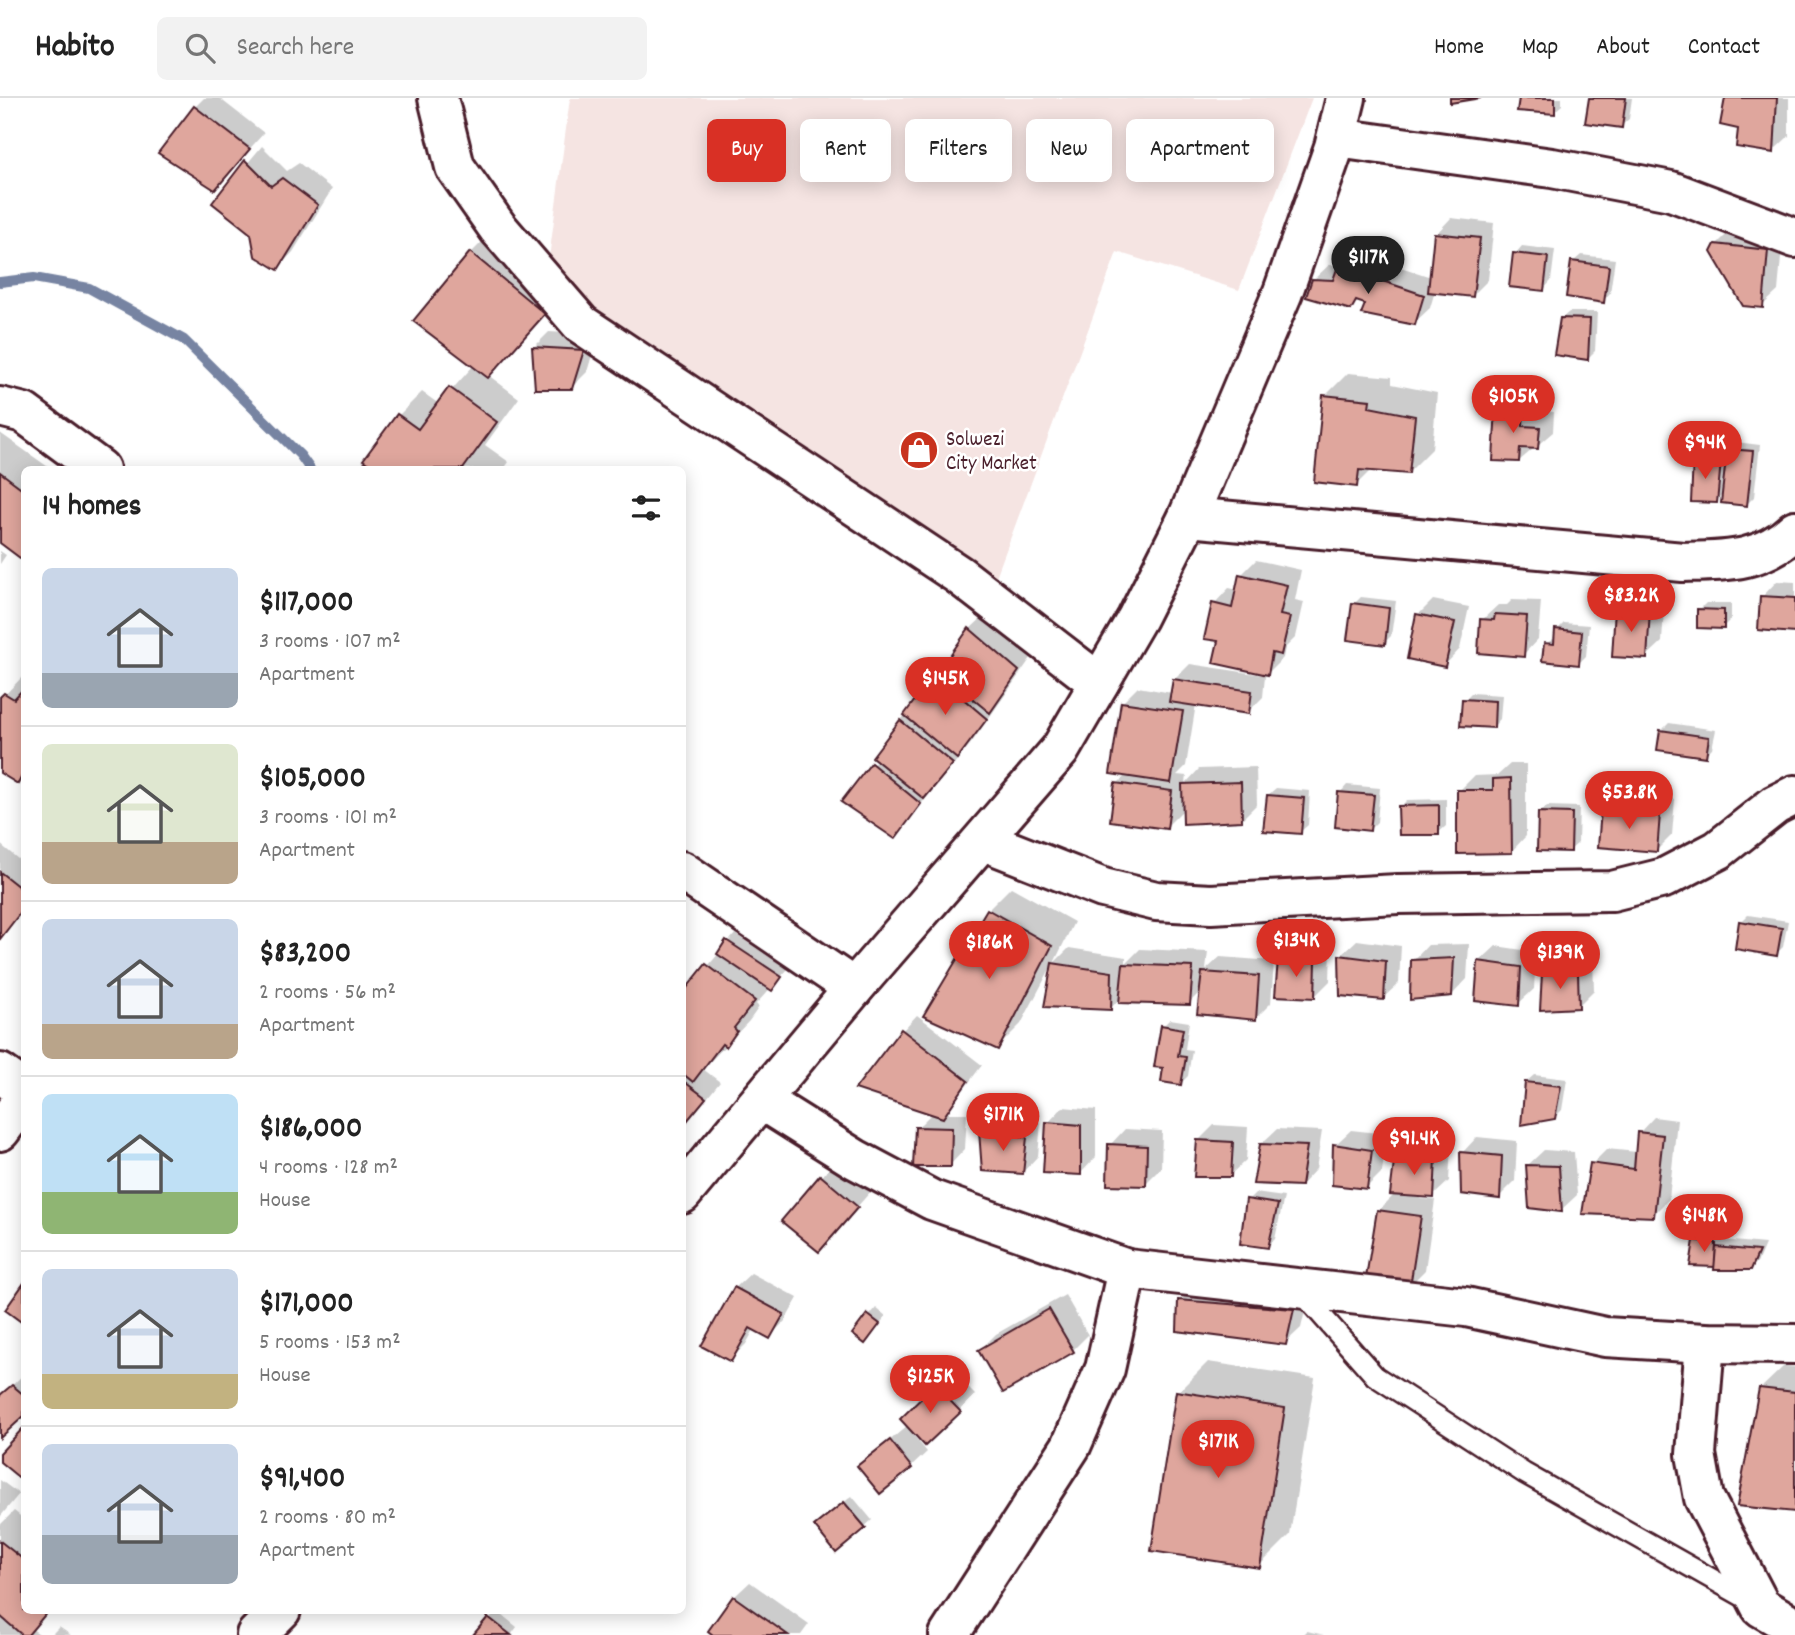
<!DOCTYPE html>
<meta charset="utf-8">
<style>
body{margin:0;font-family:Dekko,sans-serif;background:#f2f2f2;color:#222;height:100vh;display:flex;flex-direction:column;font-size:26px;white-space:nowrap}
*{box-sizing:border-box;margin:0}
p{font-size:23px;color:#767676}
.icon{flex:none;width:38px;height:38px;fill:none;stroke:currentColor;stroke-width:2;stroke-linecap:round;stroke-linejoin:round}
.map{position:relative;flex:1;overflow:hidden}
.side{position:absolute;left:21px;top:368px;width:665px;height:1148px;display:flex;flex-direction:column;background:#fff;border-radius:10px;box-shadow:0 4px 18px #0003}
.side>*{flex:none}
.top-card{position:absolute;left:707px;top:21px;width:665px;height:63px;display:flex;gap:14px}
.price{position:absolute;translate:-50% -60px;padding:0 16px;border-radius:24px;background:#d93025;color:#fff;font-size:23px;line-height:46px;filter:drop-shadow(0 2px 4px #0008)}
.price::after{content:'';position:absolute;left:50%;top:42px;width:21px;height:16px;margin-left:-10px;background:inherit;clip-path:polygon(0 0,100% 0,50% 100%)}
.price.selected{background:#222;color:#fff}
ul{padding:0;list-style:none}
li{display:flex;align-items:center;gap:21px;height:175px;padding:0 21px}
li+li{border-top:2px solid #e0e0e0}
li span{display:grid;place-items:center;flex:none;width:196px;height:140px;border-radius:10px;color:#555}
li>.icon{margin-inline-start:auto}
span .icon{width:84px;height:84px;fill:#fffc;stroke-width:1}
li b{font-size:30px}
h2{display:flex;justify-content:space-between;align-items:center;height:84px;padding:0 21px;font-size:30px}
.chip{padding:0 24px;border-radius:10px;background:#fff;box-shadow:0 4px 18px #0003;font-size:24px;line-height:63px}
.chip.selected{background:#d93025;color:#fff}
header{display:flex;align-items:center;gap:42px;box-sizing:border-box;height:98px;padding:0 35px;background:#fff;border-bottom:2px solid #e0e0e0}
header strong{font-size:33px}
nav{display:flex;gap:38px;margin-inline-start:auto;font-size:24px}
.search{width:490px;height:63px;background:#f2f2f2;display:flex;align-items:center;gap:18px;box-sizing:border-box;padding:0 24px;border-radius:10px;color:#767676;font-size:26px}
.map>svg:first-child{display:block}
.built{fill:#f5e4e2}
.shadow{fill:#0003}
.lines{fill:none;stroke-linecap:round;stroke-linejoin:round}
.stream{stroke:#7784a2;stroke-width:10}
.building{fill:#dfa69d;stroke:#4a1f2b;stroke-width:2}
.lane-casing{stroke:#4a1f2b;stroke-width:24}
.street-casing{stroke:#4a1f2b;stroke-width:44}
.lane{stroke:#fff;stroke-width:19}
.street{stroke:#fff;stroke-width:38}
.labels{text-anchor:middle;stroke-width:5;stroke-linejoin:round;paint-order:stroke}
.poi-label{font-size:21px;fill:#4a1f2b;stroke:#fff;text-anchor:start}
</style>
<header>
<strong>Habito</strong>
<div class="search"><svg class="icon" aria-label="search" viewBox="0 0 24 24"><circle cx="10" cy="10" r="6"/><path d="M15 15l6 6"/></svg>Search here</div>
<nav><a>Home</a><a>Map</a><a>About</a><a>Contact</a></nav>
</header>
<div class="map">
<svg width="1795" height="1537" viewBox="0 0 1795 1537">
<rect width="100%" height="100%" fill="#fff"/>
<filter id="ink" filterUnits="userSpaceOnUse"><feTurbulence type="fractalNoise" baseFrequency=".0143" numOctaves="2"/><feDisplacementMap in="SourceGraphic" scale="14" xChannelSelector="R" yChannelSelector="G"/><feConvolveMatrix kernelMatrix="1 2 1 2 8 2 1 2 1" color-interpolation-filters="sRGB"/></filter>
<g filter="url(#ink)">
<polygon class="built" points="570,0 1312,0 1239,192 1117,154 996,479 591,224 548,168"/>
<g class="shadow">
<polygon points="204,0 219,0 264,35 214,90 195,9"/>
<polygon points="1520,0 1562,0 1562,7 1554,14"/>
<polygon points="1591,0 1632,0 1629,21 1621,28"/>
<polygon points="1727,0 1789,0 1789,38 1773,53 1740,29"/>
<polygon points="262,48 287,73 299,65 332,91 293,154 278,170 253,135 214,105"/>
<polygon points="1451,120 1494,125 1488,182 1473,197 1435,193 1430,210 1414,225 1358,202 1350,210 1313,182 1329,167 1342,167 1355,154 1431,179 1436,136"/>
<polygon points="1732,131 1783,137 1778,193 1762,208 1716,147"/>
<polygon points="494,132 567,191 488,277 519,300 485,347 509,364 504,371 379,371 399,317 422,294 439,306 474,267 471,155"/>
<polygon points="1522,148 1555,152 1551,183 1544,191 1515,156"/>
<polygon points="1581,157 1615,161 1610,195 1603,203 1573,164"/>
<polygon points="1569,214 1597,214 1595,253 1588,260 1561,221"/>
<polygon points="549,234 598,237 587,274 571,290 533,250"/>
<polygon points="1348,275 1392,279 1392,286 1437,295 1432,351 1408,375 1372,371 1356,387 1325,298"/>
<polygon points="1513,293 1539,295 1538,313 1554,314 1553,334 1519,363 1498,308"/>
<polygon points="0,335 51,371 24,371 24,461 0,443"/>
<polygon points="1736,344 1760,347 1754,399 1747,406 1724,395 1716,403 1695,362 1702,355 1728,357"/>
<polygon points="0,453 6,457 0,466"/>
<polygon points="1256,462 1301,472 1295,502 1304,504 1296,539 1285,550 1283,560 1265,578 1263,599 1248,614 1196,606 1186,668 1177,677 1187,678 1186,685 1199,671 1256,669 1257,706 1242,721 1184,711 1166,729 1117,686 1126,677 1122,605 1138,589 1172,595 1174,582 1190,566 1262,577 1262,574 1220,542 1214,506 1229,490 1238,492 1241,477"/>
<polygon points="1777,483 1795,484 1795,533 1762,499"/>
<polygon points="1632,495 1665,497 1662,544 1646,559 1617,511"/>
<polygon points="1361,499 1396,503 1391,538 1384,545 1354,506"/>
<polygon points="1433,502 1469,509 1460,551 1445,567 1418,517"/>
<polygon points="1512,502 1541,503 1538,541 1523,557 1482,522 1498,507 1507,507"/>
<polygon points="1706,505 1731,505 1731,521 1723,529 1699,512"/>
<polygon points="986,516 1033,557 972,644 895,738 873,667 878,661 874,658 970,531"/>
<polygon points="1564,525 1589,527 1586,558 1579,565 1546,546 1556,539 1557,532"/>
<polygon points="24,577 24,676 17,684 0,673 0,602"/>
<polygon points="1471,595 1502,597 1500,621 1493,629 1464,602"/>
<polygon points="1669,625 1716,632 1712,650 1705,657 1662,632"/>
<polygon points="1510,666 1526,666 1526,738 1511,754 1459,693 1474,678 1498,677"/>
<polygon points="1347,687 1380,690 1377,724 1370,731 1340,695"/>
<polygon points="1276,690 1310,693 1308,727 1300,734 1268,697"/>
<polygon points="1619,698 1675,701 1672,737 1657,752 1603,713"/>
<polygon points="1446,701 1446,728 1438,735 1400,709 1407,702"/>
<polygon points="1547,708 1579,709 1578,745 1570,752 1540,715"/>
<polygon points="0,746 24,766 24,811 0,838"/>
<polygon points="1011,789 1074,824 1054,865 1069,850 1126,859 1126,865 1140,851 1208,854 1206,872 1220,859 1274,863 1271,905 1256,920 1202,892 1189,905 1121,899 1111,910 1053,865 1021,926 997,950 988,812"/>
<polygon points="1748,817 1788,823 1783,849 1776,856 1741,824"/>
<polygon points="735,836 788,871 756,906 759,909 749,923 703,971 720,984 682,1031 682,899"/>
<polygon points="1357,842 1401,848 1399,885 1383,900 1341,857"/>
<polygon points="1295,846 1331,848 1330,883 1314,899 1279,861"/>
<polygon points="1469,846 1467,881 1452,897 1413,863 1428,847"/>
<polygon points="1496,848 1536,854 1534,891 1518,906 1480,863"/>
<polygon points="1559,860 1593,861 1594,892 1578,908 1544,876"/>
<polygon points="917,917 982,967 946,1015 967,1015 965,1051 950,1067 917,1030 932,1015 902,933"/>
<polygon points="1170,921 1189,924 1185,951 1192,952 1188,978 1181,985 1163,928"/>
<polygon points="1534,977 1567,981 1562,1012 1554,1020 1526,984"/>
<polygon points="1063,1009 1096,1012 1096,1059 1081,1075 1048,1025"/>
<polygon points="997,1018 1041,1024 1038,1058 1023,1074 981,1033"/>
<polygon points="1654,1019 1677,1022 1669,1101 1653,1117 1592,1066 1607,1051 1637,1054 1639,1035"/>
<polygon points="1214,1027 1248,1029 1246,1062 1230,1077 1199,1042"/>
<polygon points="1125,1031 1162,1033 1161,1070 1145,1086 1110,1047"/>
<polygon points="1277,1031 1322,1033 1316,1071 1301,1087 1261,1046"/>
<polygon points="1351,1032 1387,1036 1382,1074 1367,1089 1335,1047"/>
<polygon points="1477,1039 1517,1043 1515,1083 1499,1099 1462,1055"/>
<polygon points="1412,1042 1451,1046 1449,1083 1433,1098 1422,1098 1421,1101 1435,1102 1425,1172 1410,1187 1379,1112 1396,1095 1397,1057"/>
<polygon points="1544,1052 1574,1054 1577,1097 1561,1112 1528,1067"/>
<polygon points="837,1063 872,1092 819,1152 821,1079"/>
<polygon points="1255,1095 1284,1099 1275,1141 1267,1149 1248,1102"/>
<polygon points="1703,1136 1723,1138 1723,1142 1765,1146 1758,1163 1751,1170 1696,1143"/>
<polygon points="751,1175 798,1200 785,1223 770,1238 755,1230 746,1246 730,1262 735,1190"/>
<polygon points="1195,1188 1309,1196 1301,1230 1285,1245 1180,1203"/>
<polygon points="1065,1197 1088,1237 1073,1252 980,1252 996,1236"/>
<polygon points="876,1210 886,1218 872,1236 854,1236"/>
<polygon points="1208,1264 1315,1280 1290,1437 1259,1468 1178,1294"/>
<polygon points="1784,1268 1795,1269 1795,1412 1760,1291"/>
<polygon points="952,1273 975,1297 925,1346 915,1335 913,1337 927,1354 911,1369 860,1368 908,1327 902,1321"/>
<polygon points="24,1276 24,1315 0,1337 0,1299"/>
<polygon points="0,1382 19,1396 0,1419"/>
<polygon points="852,1398 872,1422 864,1429 823,1421"/>
<polygon points="14,1413 24,1421 24,1512 51,1512 32,1531 41,1537 0,1537 0,1427"/>
<polygon points="750,1484 809,1526 801,1537 716,1537 734,1499"/>
<polygon points="497,1513 517,1529 511,1537 475,1537"/>
<polygon points="59,1529 71,1537 51,1537"/>
<polygon points="1307,1533 1324,1537 1303,1537"/>
</g>
<g class="lines">
<polyline class="stream" points="0,184 34,180 89,190 184,242 300,357 310,371"/>
</g>
<g class="building">
<polygon points="1450,0 1481,0 1450,5"/>
<polygon points="1519,0 1555,0 1555,16 1517,13"/>
<polygon points="1589,0 1626,0 1622,30 1585,25"/>
<polygon points="1725,0 1777,0 1774,55 1736,49 1738,31 1720,27"/>
<polygon points="194,8 250,51 215,92 158,55"/>
<polygon points="245,62 271,88 282,80 318,107 278,172 255,158 251,136 212,105"/>
<polygon points="1434,135 1480,140 1473,199 1428,194"/>
<polygon points="1715,146 1768,152 1763,210 1743,208 1711,154"/>
<polygon points="470,154 545,216 488,280 413,223"/>
<polygon points="1513,155 1548,159 1544,193 1509,189"/>
<polygon points="1571,163 1609,168 1604,205 1566,199"/>
<polygon points="1338,168 1424,197 1415,227 1361,216 1365,206 1356,203 1351,212 1306,199 1312,181 1333,182"/>
<polygon points="1560,220 1590,221 1588,262 1554,257"/>
<polygon points="532,249 584,252 572,291 535,291"/>
<polygon points="449,289 497,324 463,371 376,371 363,362 397,316 418,331"/>
<polygon points="1323,297 1370,302 1369,309 1415,318 1409,376 1359,372 1357,389 1314,384"/>
<polygon points="1496,308 1524,310 1523,328 1540,329 1538,351 1520,350 1519,364 1493,363"/>
<polygon points="1727,351 1753,353 1747,408 1721,405"/>
<polygon points="1693,361 1721,363 1717,405 1691,404"/>
<polygon points="0,374 24,392 24,463 0,445"/>
<polygon points="1239,476 1287,487 1280,517 1290,519 1281,557 1272,555 1268,577 1213,565 1218,543 1204,541 1212,505 1232,510"/>
<polygon points="1760,498 1795,500 1795,535 1758,532"/>
<polygon points="1352,505 1389,510 1385,547 1347,542"/>
<polygon points="1615,510 1650,512 1647,561 1612,559"/>
<polygon points="1697,511 1724,512 1724,531 1697,530"/>
<polygon points="1416,516 1455,524 1445,569 1407,561"/>
<polygon points="1495,516 1527,518 1524,559 1478,555 1480,521 1494,522"/>
<polygon points="969,530 1019,573 990,615 939,573"/>
<polygon points="1555,531 1582,534 1579,567 1542,563 1544,545 1554,546"/>
<polygon points="934,576 987,621 957,661 904,617"/>
<polygon points="1173,581 1252,593 1249,616 1169,604"/>
<polygon points="24,590 24,674 18,686 0,675 0,599 4,595 14,601"/>
<polygon points="1462,601 1495,603 1494,630 1460,628"/>
<polygon points="1121,604 1183,613 1171,685 1110,676"/>
<polygon points="900,622 953,666 924,701 872,659"/>
<polygon points="1660,632 1709,639 1706,659 1657,652"/>
<polygon points="871,665 921,706 895,741 841,704"/>
<polygon points="1511,680 1512,755 1457,756 1457,692 1493,692 1493,681"/>
<polygon points="1241,684 1242,723 1183,726 1182,686"/>
<polygon points="1115,685 1172,693 1167,731 1110,723"/>
<polygon points="1338,694 1374,697 1370,733 1335,729"/>
<polygon points="1267,697 1304,700 1301,736 1263,733"/>
<polygon points="1439,707 1439,737 1399,737 1398,708"/>
<polygon points="1601,712 1660,716 1657,754 1598,749"/>
<polygon points="1538,714 1572,715 1571,754 1537,753"/>
<polygon points="0,774 24,793 24,810 0,841"/>
<polygon points="987,811 1052,848 998,952 923,918"/>
<polygon points="1739,823 1782,830 1777,858 1735,851"/>
<polygon points="726,842 782,879 772,893 717,856"/>
<polygon points="1339,857 1386,863 1384,902 1340,898"/>
<polygon points="1454,860 1452,898 1410,902 1411,862"/>
<polygon points="1278,861 1316,863 1315,900 1275,898"/>
<polygon points="1478,863 1521,869 1519,908 1475,903"/>
<polygon points="1052,865 1112,874 1111,912 1044,909"/>
<polygon points="706,866 755,903 734,930 737,933 726,949 722,946 693,984 682,975 682,896"/>
<polygon points="1123,866 1193,869 1190,907 1119,905"/>
<polygon points="1202,874 1259,878 1256,922 1197,916"/>
<polygon points="1542,875 1578,875 1579,910 1540,912"/>
<polygon points="1161,927 1183,931 1178,958 1186,959 1181,987 1161,984 1163,970 1154,969"/>
<polygon points="901,931 968,983 943,1020 855,991"/>
<polygon points="682,982 706,1000 682,1029"/>
<polygon points="1525,984 1561,988 1555,1021 1521,1027"/>
<polygon points="1046,1024 1081,1027 1081,1077 1043,1075"/>
<polygon points="915,1029 952,1030 951,1069 913,1069"/>
<polygon points="979,1033 1027,1039 1023,1076 982,1073"/>
<polygon points="1637,1034 1663,1037 1654,1119 1582,1116 1590,1065 1634,1071"/>
<polygon points="1197,1042 1233,1044 1231,1079 1194,1079"/>
<polygon points="1108,1046 1147,1048 1146,1088 1107,1087"/>
<polygon points="1260,1046 1307,1048 1301,1088 1253,1086"/>
<polygon points="1333,1046 1372,1052 1367,1091 1332,1087"/>
<polygon points="1460,1054 1502,1058 1500,1101 1461,1096"/>
<polygon points="1395,1056 1436,1061 1434,1100 1390,1097"/>
<polygon points="1526,1067 1559,1068 1562,1114 1529,1110"/>
<polygon points="820,1077 858,1109 819,1154 781,1123"/>
<polygon points="1246,1101 1278,1106 1268,1150 1240,1146"/>
<polygon points="1377,1112 1421,1118 1410,1189 1365,1186"/>
<polygon points="1694,1142 1716,1145 1715,1169 1690,1168"/>
<polygon points="1716,1149 1759,1153 1751,1172 1714,1172"/>
<polygon points="24,1185 24,1226 5,1212"/>
<polygon points="734,1189 784,1216 770,1241 750,1230 731,1264 701,1248"/>
<polygon points="1178,1202 1294,1211 1286,1247 1177,1233"/>
<polygon points="1049,1211 1074,1254 1003,1295 978,1252"/>
<polygon points="867,1216 880,1226 865,1246 852,1236"/>
<polygon points="12,1287 24,1297 24,1318 0,1340 0,1297"/>
<polygon points="935,1287 961,1314 925,1348 900,1321"/>
<polygon points="1759,1290 1795,1294 1795,1414 1737,1408"/>
<polygon points="1176,1293 1285,1310 1260,1470 1151,1453"/>
<polygon points="24,1329 24,1381 23,1383 0,1364 0,1355"/>
<polygon points="890,1342 912,1370 880,1396 857,1368"/>
<polygon points="844,1404 866,1430 836,1455 814,1428"/>
<polygon points="0,1443 24,1462 24,1512 49,1512 28,1537 22,1537 0,1518"/>
<polygon points="733,1498 788,1537 713,1537 708,1533"/>
<polygon points="488,1519 511,1537 473,1537"/>
</g>
<g class="lines">
<g class="lane-casing">
<polyline id="lane" points="1301,1194 1375,1278 1524,1375 1751,1503"/>
</g>
<g class="street-casing">
<g id="street">
<polyline points="438,0 455,69 498,130 581,226 959,477 1099,585"/>
<polyline points="1337,40 1552,70 1671,93 1795,140"/>
<polyline points="0,309 24,315 100,371"/>
<path d="M1188,419L1683,464C1727,463 1761,464 1795,432"/>
<polyline points="984,743 1103,790 1156,803 1211,806 1398,796 1612,793 1664,780 1718,752 1775,707 1795,697"/>
<polyline points="682,773 854,890"/>
<polyline points="0,975 24,992"/>
<polyline points="761,1002 855,1061 932,1102 1127,1171 1466,1209 1605,1239 1705,1245 1795,1246"/>
<polyline points="0,1033 24,1001"/>
<polyline points="682,1096 854,890 1060,652 1137,520 1188,419 1283,194 1334,49 1346,0"/>
<polyline points="1705,1245 1696,1356 1704,1400 1761,1509 1795,1529"/>
<polyline points="256,1537 281,1512"/>
<polyline points="949,1537 1071,1348 1105,1271 1127,1171"/>
</g>
</g>
<use href="#lane" class="lane"/>
<use href="#street" class="street"/>
</g>
</g>
<defs>
<g id="shop-disc" transform="scale(2.0125)"><circle r="9.5" fill="#c8321e" stroke="#fff"/><path d="M-5-2.5h2.3a2.7 3.5 0 0 1 5.4 0H5L5.5 6h-11ZM-1.5-2.5h3a1.5 2.3 0 0 0-3 0Z" fill="#fff"/></g>
</defs>
<g fill-rule="evenodd">
<use href="#shop-disc" x="919" y="352"/>
</g>
<g class="labels">
<g class="poi-label">
<text x="946" y="347">Solwezi<tspan x="946" dy="24">City Market</tspan></text>
</g>
</g>
</svg>
<b class="price selected" style="left:1368px;top:198px">$117K</b>
<b class="price" style="left:1513px;top:337px">$105K</b>
<b class="price" style="left:1705px;top:383px">$94K</b>
<b class="price" style="left:1631px;top:536px">$83.2K</b>
<b class="price" style="left:945px;top:619px">$145K</b>
<b class="price" style="left:1629px;top:733px">$53.8K</b>
<b class="price" style="left:1296px;top:881px">$134K</b>
<b class="price" style="left:989px;top:883px">$186K</b>
<b class="price" style="left:1560px;top:893px">$139K</b>
<b class="price" style="left:1003px;top:1055px">$171K</b>
<b class="price" style="left:1414px;top:1079px">$91.4K</b>
<b class="price" style="left:1704px;top:1156px">$148K</b>
<b class="price" style="left:930px;top:1317px">$125K</b>
<b class="price" style="left:1218px;top:1382px">$171K</b>
<div class="top-card">
<a class="chip selected">Buy</a>
<a class="chip">Rent</a>
<a class="chip">Filters</a>
<a class="chip">New</a>
<a class="chip">Apartment</a>
</div>
<section class="side">
<h2>14 homes<svg class="icon" aria-label="filters" viewBox="0 0 24 24"><path d="M4 7h16M4 17h16"/><circle cx="9" cy="7" r="2"/><circle cx="15" cy="17" r="2"/></svg></h2>
<ul>
<li><span style="background:linear-gradient(#c9d6e8 75%,#9aa5b1 0)"><svg class="icon" aria-label="home" viewBox="0 0 24 24"><path d="M3 11l9-7 9 7M6 9v11h12V9"/></svg></span><div><b>$117,000</b><p>3 rooms · 107 m²</p><p>Apartment</p></div></li>
<li><span style="background:linear-gradient(#dfe7d0 70%,#b9a48a 0)"><svg class="icon" aria-label="home" viewBox="0 0 24 24"><path d="M3 11l9-7 9 7M6 9v11h12V9"/></svg></span><div><b>$105,000</b><p>3 rooms · 101 m²</p><p>Apartment</p></div></li>
<li><span style="background:linear-gradient(#c9d6e8 75%,#b9a48a 0)"><svg class="icon" aria-label="home" viewBox="0 0 24 24"><path d="M3 11l9-7 9 7M6 9v11h12V9"/></svg></span><div><b>$83,200</b><p>2 rooms · 56 m²</p><p>Apartment</p></div></li>
<li><span style="background:linear-gradient(#bfe0f5 70%,#8fb573 0)"><svg class="icon" aria-label="home" viewBox="0 0 24 24"><path d="M3 11l9-7 9 7M6 9v11h12V9"/></svg></span><div><b>$186,000</b><p>4 rooms · 128 m²</p><p>House</p></div></li>
<li><span style="background:linear-gradient(#c9d6e8 75%,#c2b280 0)"><svg class="icon" aria-label="home" viewBox="0 0 24 24"><path d="M3 11l9-7 9 7M6 9v11h12V9"/></svg></span><div><b>$171,000</b><p>5 rooms · 153 m²</p><p>House</p></div></li>
<li><span style="background:linear-gradient(#c9d6e8 65%,#9aa5b1 0)"><svg class="icon" aria-label="home" viewBox="0 0 24 24"><path d="M3 11l9-7 9 7M6 9v11h12V9"/></svg></span><div><b>$91,400</b><p>2 rooms · 80 m²</p><p>Apartment</p></div></li>
</ul>
</section>
</div>
